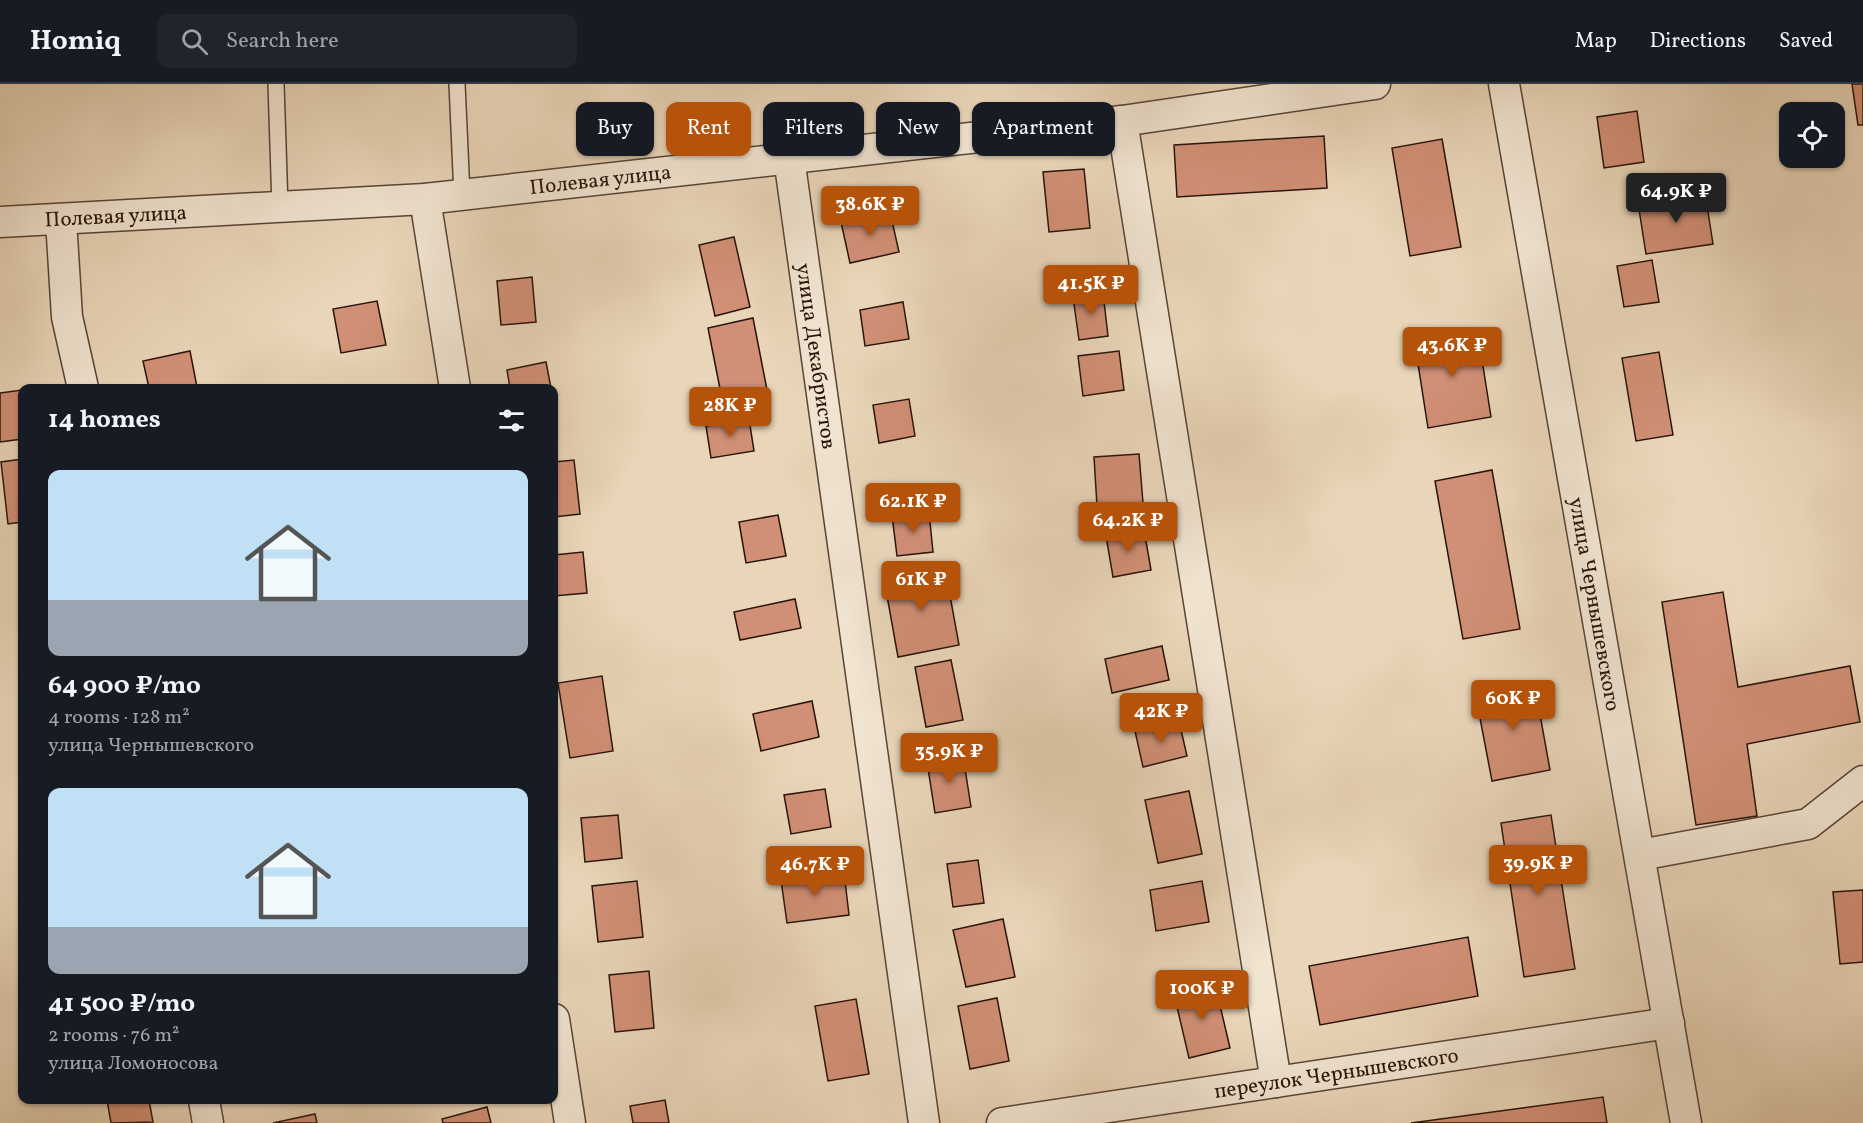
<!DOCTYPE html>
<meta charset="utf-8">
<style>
body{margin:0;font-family:Vollkorn,serif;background:#20242c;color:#f1f3f6;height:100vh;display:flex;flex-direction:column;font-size:22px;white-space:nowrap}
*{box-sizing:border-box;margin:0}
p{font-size:20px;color:#9ea1a6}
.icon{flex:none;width:33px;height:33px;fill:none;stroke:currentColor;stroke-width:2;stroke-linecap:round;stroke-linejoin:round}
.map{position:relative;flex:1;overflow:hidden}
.sheet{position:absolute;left:18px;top:300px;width:540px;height:720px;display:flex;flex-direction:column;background:#171b24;border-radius:12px;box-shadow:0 2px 4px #0004}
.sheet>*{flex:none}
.top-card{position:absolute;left:576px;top:18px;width:570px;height:54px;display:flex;gap:12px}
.controls{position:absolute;left:1779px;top:18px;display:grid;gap:12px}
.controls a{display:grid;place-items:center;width:66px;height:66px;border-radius:12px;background:#171b24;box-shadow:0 2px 4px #0004;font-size:30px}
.price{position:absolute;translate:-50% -51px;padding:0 14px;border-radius:6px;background:#b45309;color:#fff;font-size:20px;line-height:39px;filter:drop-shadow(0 2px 3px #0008)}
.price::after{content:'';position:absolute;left:50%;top:36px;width:18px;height:14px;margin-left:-9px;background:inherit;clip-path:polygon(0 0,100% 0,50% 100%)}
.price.current{background:#222;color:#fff}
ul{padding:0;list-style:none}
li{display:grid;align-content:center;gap:12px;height:318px;padding:0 30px}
li span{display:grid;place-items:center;height:186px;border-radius:12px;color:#555}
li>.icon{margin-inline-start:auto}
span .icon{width:108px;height:108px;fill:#fffc;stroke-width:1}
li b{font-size:26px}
h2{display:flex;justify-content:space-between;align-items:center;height:72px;padding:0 30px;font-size:26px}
.pill{padding:0 21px;border-radius:12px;background:#171b24;box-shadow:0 2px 4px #0004;font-size:21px;line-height:54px}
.pill.current{background:#b45309;color:#fff}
header{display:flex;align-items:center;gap:36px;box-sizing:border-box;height:84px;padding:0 30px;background:#171b24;border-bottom:2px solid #363941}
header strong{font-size:28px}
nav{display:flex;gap:33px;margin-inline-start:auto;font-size:21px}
.search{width:420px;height:54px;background:#20242c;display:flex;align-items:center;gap:15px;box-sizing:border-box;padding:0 21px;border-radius:12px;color:#9ea1a6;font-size:22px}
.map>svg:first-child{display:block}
.building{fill:#d18f75;stroke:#28140c;stroke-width:1.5}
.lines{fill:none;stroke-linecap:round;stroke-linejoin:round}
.lane-casing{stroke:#584437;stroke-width:18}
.street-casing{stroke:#584437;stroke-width:33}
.lane{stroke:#f1e4d1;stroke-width:15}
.street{stroke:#f1e4d1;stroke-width:30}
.labels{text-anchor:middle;stroke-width:6;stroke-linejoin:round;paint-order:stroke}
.street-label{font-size:21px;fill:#28140c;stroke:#f1e4d1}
</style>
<header>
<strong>Homiq</strong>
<div class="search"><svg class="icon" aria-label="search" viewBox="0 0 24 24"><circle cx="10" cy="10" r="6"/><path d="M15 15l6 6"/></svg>Search here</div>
<nav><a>Map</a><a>Directions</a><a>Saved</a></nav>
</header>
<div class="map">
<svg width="1863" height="1039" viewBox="0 0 1863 1039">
<rect width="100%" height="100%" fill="#e9d5b8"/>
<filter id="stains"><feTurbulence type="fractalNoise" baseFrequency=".00333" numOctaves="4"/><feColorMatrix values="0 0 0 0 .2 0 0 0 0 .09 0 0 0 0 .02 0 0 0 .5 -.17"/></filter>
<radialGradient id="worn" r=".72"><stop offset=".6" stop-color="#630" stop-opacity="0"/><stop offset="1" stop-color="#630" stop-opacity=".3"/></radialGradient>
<g class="building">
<polygon points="1852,0 1863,0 1863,41 1858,41"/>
<polygon points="1637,27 1644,78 1604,84 1597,33"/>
<polygon points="1324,52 1327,104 1177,113 1174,61"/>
<polygon points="1442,55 1461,163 1410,172 1392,64"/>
<polygon points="1084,85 1090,144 1049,148 1043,88"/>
<polygon points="1705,109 1713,160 1646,170 1638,119"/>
<polygon points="890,128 899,168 850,179 841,138"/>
<polygon points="734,153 750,223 715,232 699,161"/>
<polygon points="1652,176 1659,218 1624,223 1617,182"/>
<polygon points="532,193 536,238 501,241 497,197"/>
<polygon points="1103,209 1108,252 1079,256 1073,213"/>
<polygon points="377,217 386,261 341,269 333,225"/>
<polygon points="903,218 909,255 865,262 860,226"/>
<polygon points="753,234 768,311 723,320 708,244"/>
<polygon points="1477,244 1491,333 1428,344 1414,254"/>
<polygon points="190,267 197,303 149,304 143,277"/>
<polygon points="1119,267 1124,306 1083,312 1078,272"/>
<polygon points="1659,268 1673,351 1636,357 1622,274"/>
<polygon points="546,278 551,304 510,304 507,286"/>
<polygon points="22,306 22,355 0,358 0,309"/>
<polygon points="909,315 915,352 879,359 873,321"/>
<polygon points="749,335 754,367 711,374 706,342"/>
<polygon points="1139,370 1143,419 1097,422 1094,373"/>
<polygon points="22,375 22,438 8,440 1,378"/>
<polygon points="574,376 580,430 554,433 554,378"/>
<polygon points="1492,386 1520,545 1463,555 1435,397"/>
<polygon points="929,428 933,468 897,472 892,431"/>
<polygon points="778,431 786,472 746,479 739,438"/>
<polygon points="1144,446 1151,486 1113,493 1106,452"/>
<polygon points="583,468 587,509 554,512 554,471"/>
<polygon points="945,484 959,561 898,573 884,495"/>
<polygon points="1723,508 1738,603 1850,582 1860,638 1747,660 1757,732 1696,741 1662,518"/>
<polygon points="795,515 801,544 740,556 734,528"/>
<polygon points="1162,562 1169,596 1112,609 1105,575"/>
<polygon points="951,576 963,636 926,643 915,583"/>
<polygon points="602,592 613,667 570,674 558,599"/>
<polygon points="1534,597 1550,686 1492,697 1475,608"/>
<polygon points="812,617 819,653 761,667 753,630"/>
<polygon points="1179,637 1187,672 1143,683 1135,647"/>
<polygon points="963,672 971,723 935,729 927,678"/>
<polygon points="825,705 831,743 791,750 784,711"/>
<polygon points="1189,707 1202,770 1158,779 1145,716"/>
<polygon points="618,731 622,774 585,778 581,734"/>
<polygon points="1551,731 1575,885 1524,893 1501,739"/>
<polygon points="978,776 984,819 953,823 947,780"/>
<polygon points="844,788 849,831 787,839 781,796"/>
<polygon points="637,797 643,853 598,858 592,802"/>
<polygon points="1202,797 1209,838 1156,847 1150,806"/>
<polygon points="1863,806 1863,878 1840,880 1833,808"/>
<polygon points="1003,835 1015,893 966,903 953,846"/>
<polygon points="1468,853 1478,912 1320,941 1309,882"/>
<polygon points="649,887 654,944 615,948 609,891"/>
<polygon points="1215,900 1230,964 1189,974 1174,910"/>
<polygon points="997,914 1009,977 970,985 958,922"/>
<polygon points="856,915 869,990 828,997 815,922"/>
<polygon points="1603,1013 1607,1039 1411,1039"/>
<polygon points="107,1016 149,1016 153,1038 111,1039"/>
<polygon points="665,1016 669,1039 633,1039 630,1022"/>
<polygon points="487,1023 491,1039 443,1039 442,1035"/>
<polygon points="315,1030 317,1039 273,1039"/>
</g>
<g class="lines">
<g class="lane-casing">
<g id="lane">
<polyline points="276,0 280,123"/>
<polyline points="457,0 462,111"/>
</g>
</g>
<g class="street-casing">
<g id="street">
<path id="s1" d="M1504,0L1686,1039"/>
<polyline points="1122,37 1276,998"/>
<path id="s2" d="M789,74L924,1039"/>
<polyline points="425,115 455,304"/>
<polyline points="61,136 67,233 83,304"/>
<path id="s3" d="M0,138L425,115L1122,37L1375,0"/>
<polyline points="1640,771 1808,740 1863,697"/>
<polyline points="554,935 570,1039"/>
<polyline points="204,1016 208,1039"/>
<path id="s4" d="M1002,1039L1669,939"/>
</g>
</g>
<use href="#lane" class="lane"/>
<use href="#street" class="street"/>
</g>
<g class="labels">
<g class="street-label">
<text dy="7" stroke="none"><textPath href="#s3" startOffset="602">Полевая улица</textPath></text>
<text dy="7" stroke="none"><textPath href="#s3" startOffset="116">Полевая улица</textPath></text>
<text dy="7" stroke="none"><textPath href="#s2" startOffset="200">улица Декабристов</textPath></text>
<text dy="7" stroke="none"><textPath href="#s1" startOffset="528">улица Чернышевского</textPath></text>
<text dy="7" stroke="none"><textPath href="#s4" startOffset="338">переулок Чернышевского</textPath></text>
</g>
</g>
<rect width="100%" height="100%" filter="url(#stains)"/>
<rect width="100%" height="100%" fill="url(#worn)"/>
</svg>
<div class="controls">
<a><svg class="icon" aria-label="locate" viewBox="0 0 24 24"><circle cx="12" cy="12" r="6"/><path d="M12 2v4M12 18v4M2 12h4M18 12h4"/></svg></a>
</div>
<b class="price current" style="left:1676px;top:140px">64.9K ₽</b>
<b class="price" style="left:870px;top:153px">38.6K ₽</b>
<b class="price" style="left:1091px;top:232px">41.5K ₽</b>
<b class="price" style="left:1452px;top:294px">43.6K ₽</b>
<b class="price" style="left:730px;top:354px">28K ₽</b>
<b class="price" style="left:913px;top:450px">62.1K ₽</b>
<b class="price" style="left:1128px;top:469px">64.2K ₽</b>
<b class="price" style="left:921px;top:528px">61K ₽</b>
<b class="price" style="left:1513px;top:647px">60K ₽</b>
<b class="price" style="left:1161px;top:660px">42K ₽</b>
<b class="price" style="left:949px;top:700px">35.9K ₽</b>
<b class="price" style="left:1538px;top:812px">39.9K ₽</b>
<b class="price" style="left:815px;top:813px">46.7K ₽</b>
<b class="price" style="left:1202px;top:937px">100K ₽</b>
<div class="top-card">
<a class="pill">Buy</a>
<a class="pill current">Rent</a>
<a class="pill">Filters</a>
<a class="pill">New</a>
<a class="pill">Apartment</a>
</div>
<section class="sheet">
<h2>14 homes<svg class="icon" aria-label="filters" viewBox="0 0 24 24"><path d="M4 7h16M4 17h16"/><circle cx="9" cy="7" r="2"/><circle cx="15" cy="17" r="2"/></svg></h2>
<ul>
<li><span style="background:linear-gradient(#bfe0f5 70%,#9aa5b1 0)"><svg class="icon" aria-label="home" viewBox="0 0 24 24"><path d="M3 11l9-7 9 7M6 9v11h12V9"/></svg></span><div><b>64 900 ₽/mo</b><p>4 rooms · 128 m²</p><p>улица Чернышевского</p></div></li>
<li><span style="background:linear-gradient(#bfe0f5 75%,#9aa5b1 0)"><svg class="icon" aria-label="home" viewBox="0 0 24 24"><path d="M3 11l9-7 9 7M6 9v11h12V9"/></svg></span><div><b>41 500 ₽/mo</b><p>2 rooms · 76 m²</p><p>улица Ломоносова</p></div></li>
</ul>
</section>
</div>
